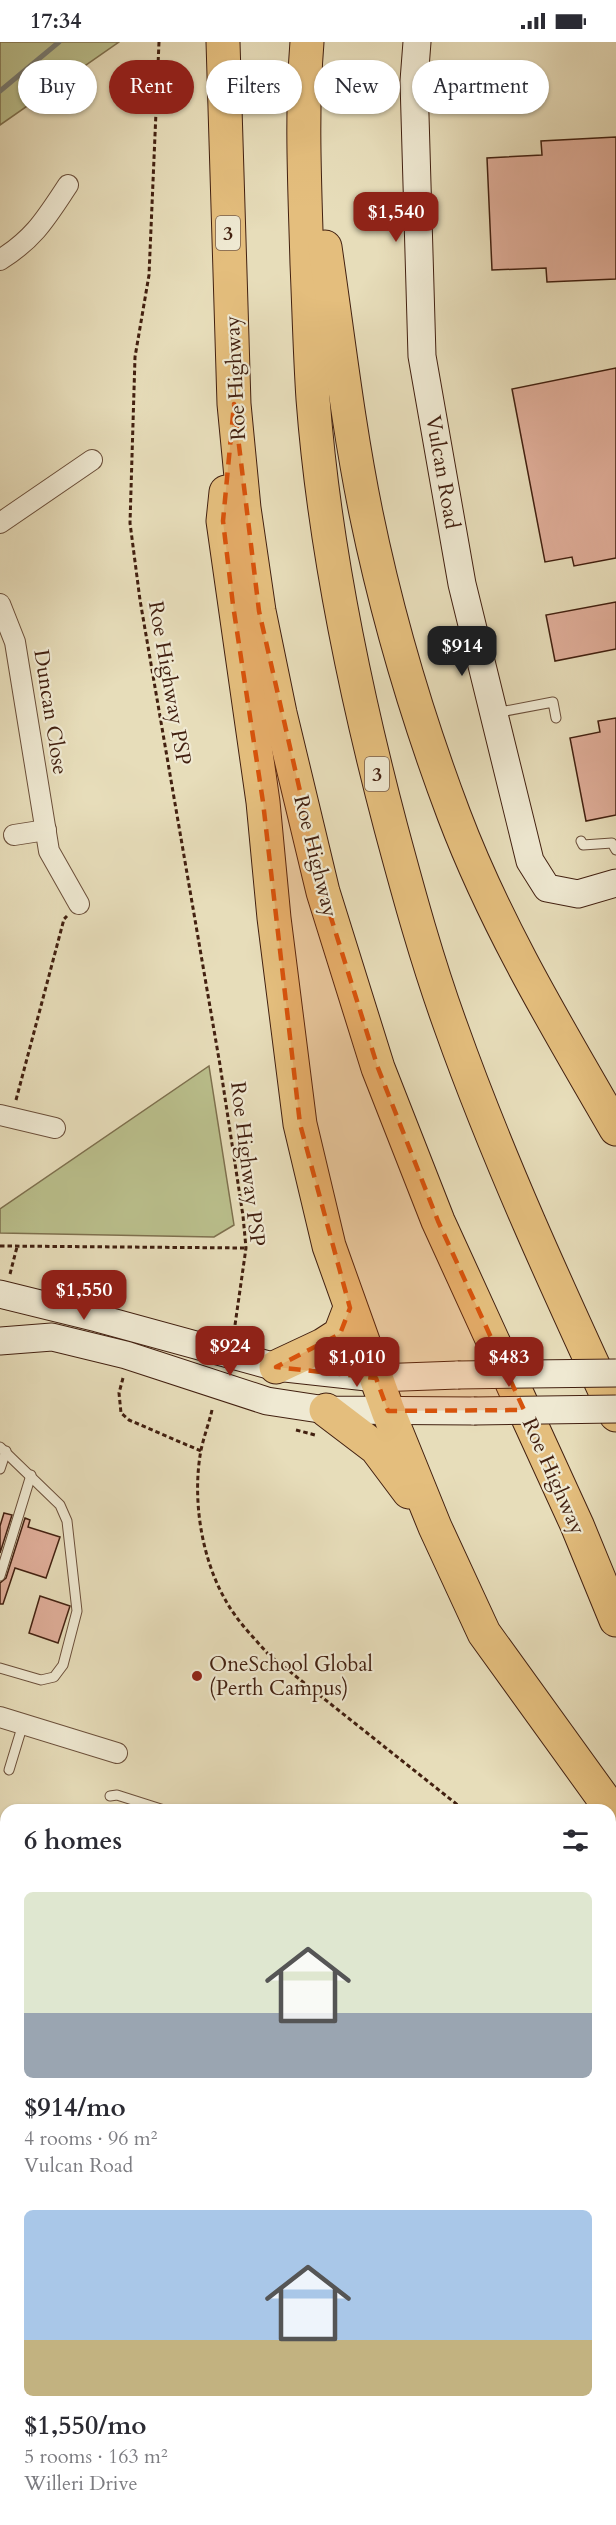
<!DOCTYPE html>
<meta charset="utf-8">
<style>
body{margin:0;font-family:Cardo,serif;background:#f7f7f7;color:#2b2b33;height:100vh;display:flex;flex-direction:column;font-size:22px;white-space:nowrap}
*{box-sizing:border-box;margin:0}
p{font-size:20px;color:#7c7c81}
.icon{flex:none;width:33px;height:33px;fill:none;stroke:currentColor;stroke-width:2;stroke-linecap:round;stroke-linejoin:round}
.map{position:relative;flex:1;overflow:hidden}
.details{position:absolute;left:0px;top:1762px;width:616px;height:722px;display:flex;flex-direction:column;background:#fff;border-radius:18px 18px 0 0;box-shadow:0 2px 4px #0004}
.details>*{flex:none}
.guide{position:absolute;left:18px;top:18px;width:580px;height:54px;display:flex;gap:12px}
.price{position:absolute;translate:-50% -51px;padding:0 14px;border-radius:12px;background:#8f2418;color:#fff;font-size:20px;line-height:39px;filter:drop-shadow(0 2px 3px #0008)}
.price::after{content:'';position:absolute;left:50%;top:36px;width:18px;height:14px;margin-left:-9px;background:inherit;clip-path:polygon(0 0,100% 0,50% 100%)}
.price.selected{background:#222;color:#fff}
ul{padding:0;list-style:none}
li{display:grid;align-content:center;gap:12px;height:318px;padding:0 24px}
li span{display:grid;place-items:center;height:186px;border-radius:9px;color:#555}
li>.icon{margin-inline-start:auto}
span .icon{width:108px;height:108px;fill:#fffc;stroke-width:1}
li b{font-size:26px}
h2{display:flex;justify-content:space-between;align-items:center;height:72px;padding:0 24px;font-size:26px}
.tag{padding:0 21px;border-radius:27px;background:#fff;box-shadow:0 2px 4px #0004;font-size:21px;line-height:54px}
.tag.selected{background:#8f2418;color:#fff}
.status{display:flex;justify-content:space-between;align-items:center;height:42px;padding:0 30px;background:#fff;direction:ltr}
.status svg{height:16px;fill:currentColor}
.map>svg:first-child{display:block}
.green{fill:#babf8c;stroke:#7e704e;stroke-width:1.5}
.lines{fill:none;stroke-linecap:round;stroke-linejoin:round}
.stream{stroke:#767c75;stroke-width:5}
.building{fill:#e0ae9a;stroke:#422010;stroke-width:1.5}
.lane-casing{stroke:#6b4f3a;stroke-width:11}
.street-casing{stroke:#6b4f3a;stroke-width:22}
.secondary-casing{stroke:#422010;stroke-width:29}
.highway-casing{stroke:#422010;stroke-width:35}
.path{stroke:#422010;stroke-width:3;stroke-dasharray:4.5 3;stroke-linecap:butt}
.lane{stroke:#efe9d2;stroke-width:9}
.street{stroke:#efe9d2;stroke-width:20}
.secondary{stroke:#efe9d2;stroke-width:27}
.highway{stroke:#e4be7d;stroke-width:33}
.secondary-bridge-casing{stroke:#422010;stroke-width:29;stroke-linecap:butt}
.secondary-bridge{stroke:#efe9d2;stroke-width:27}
.marked{fill:#d7530c;fill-opacity:0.2;stroke:#d7530c;stroke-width:4.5;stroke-dasharray:12 8;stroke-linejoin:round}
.poi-dot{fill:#8f2418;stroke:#efe9d2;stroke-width:2}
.labels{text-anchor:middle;stroke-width:4.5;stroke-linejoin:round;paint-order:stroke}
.shield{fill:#efe9d2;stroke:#765c4a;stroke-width:1.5}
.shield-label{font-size:20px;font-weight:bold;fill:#422010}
.street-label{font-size:21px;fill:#422010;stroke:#efe9d2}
.poi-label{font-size:21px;fill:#422010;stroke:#efe9d2;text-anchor:start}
</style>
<div class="status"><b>17:34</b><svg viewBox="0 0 49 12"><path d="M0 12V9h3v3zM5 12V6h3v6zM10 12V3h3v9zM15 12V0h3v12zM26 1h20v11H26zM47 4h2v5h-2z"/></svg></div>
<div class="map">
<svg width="616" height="2483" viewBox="0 0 616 2483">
<rect width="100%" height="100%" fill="#e7ddba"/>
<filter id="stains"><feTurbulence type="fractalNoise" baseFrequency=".00333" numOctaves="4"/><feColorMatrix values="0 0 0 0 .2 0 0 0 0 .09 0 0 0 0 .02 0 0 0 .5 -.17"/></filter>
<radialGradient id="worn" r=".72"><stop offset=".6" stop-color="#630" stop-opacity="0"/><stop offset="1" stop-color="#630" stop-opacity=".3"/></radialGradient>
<g class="green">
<polygon points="0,0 119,0 0,83"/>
<polygon points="209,1024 234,1183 214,1195 0,1191 0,1167"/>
</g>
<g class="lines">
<polyline class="stream" points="0,49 59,0"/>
</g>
<g class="building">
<polygon points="616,95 616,237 547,240 546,226 492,228 487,116 542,113 541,99"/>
<polygon points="616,326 616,516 574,524 572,515 545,520 512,347"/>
<polygon points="616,560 616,607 555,619 546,573"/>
<polygon points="616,676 616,773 586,779 570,696 600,690 598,679"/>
<polygon points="4,1471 12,1473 0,1511 0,1484"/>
<polygon points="25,1476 30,1478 28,1485 60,1495 46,1536 15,1526 3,1562 0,1562 0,1541 6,1536"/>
<polygon points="40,1554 70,1564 58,1601 29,1591"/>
</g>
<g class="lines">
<g class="lane-casing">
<g id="lane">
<polyline points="495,671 553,660 556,676"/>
<polyline points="581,799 583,803 612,801 616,808"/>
<polyline points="0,1405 60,1463 67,1479 77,1569 63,1623 54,1635 41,1638 0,1626"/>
<polyline points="0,1427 6,1409"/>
<polyline points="0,1534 31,1433"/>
<polyline points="9,1728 23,1682"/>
<polyline points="110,1754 117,1753 164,1768"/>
<polyline points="0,1919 6,1920"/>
</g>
</g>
<g class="street-casing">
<g id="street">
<path d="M0,218C35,196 46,176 68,143"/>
<polyline points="0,481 92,418"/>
<polyline points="0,562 15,600 49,809 79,862"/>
<polyline points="14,793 46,788"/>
<polyline points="0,1073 55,1086"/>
<polyline points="0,1675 117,1711"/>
<polyline points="610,1997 616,2002"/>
<polyline points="610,2135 616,2136"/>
<polyline points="0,2191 6,2194"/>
<polyline points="610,2380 616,2377"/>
<polyline points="191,2478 193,2483"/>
<polyline points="318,2478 321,2483"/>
<polyline points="404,2483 414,2478"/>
</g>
</g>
<g class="secondary-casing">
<g id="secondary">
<polyline points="417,0 414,39 422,314 462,542 530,819 547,846 578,852 616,841"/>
<polyline points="0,1252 97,1276 276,1325 376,1336 458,1333"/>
<polyline points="0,1299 52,1295 126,1313 267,1359 326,1368 474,1369"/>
</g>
</g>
<g class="highway-casing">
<g id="highway">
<polyline points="223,0 234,362 244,466 259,569 280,671 323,850 378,1026 438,1179 577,1483 616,1578"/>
<path d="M307,0C301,74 305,148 307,222C309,267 310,312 313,357C324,502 354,646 391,786C409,853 427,919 451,985C498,1117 557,1245 616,1373"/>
<path d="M325,205C338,294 348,383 366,471C387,573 417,675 454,773C496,884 557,985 616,1087"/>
<polyline points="226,450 223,479 263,760 274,876 300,1082 329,1204 388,1369 435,1485 484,1591 616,1774"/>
<polyline points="276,1325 323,1303 340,1292 350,1266"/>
<polyline points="326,1368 376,1406 409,1450"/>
</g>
</g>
<g class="path">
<polyline points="159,0 149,233 135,315 130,481 140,558 220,1023 243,1174 246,1206 235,1283"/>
<polyline points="16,1058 64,877 67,874"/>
<polyline points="0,1204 246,1206"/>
<polyline points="10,1232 17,1205"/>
<polyline points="123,1336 119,1351 121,1371 129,1378 201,1409"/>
<path d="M212,1368C209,1381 204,1394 201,1408C192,1456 201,1516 226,1559C237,1579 254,1596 269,1613L464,1768"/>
<polyline points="296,1388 315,1393"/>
<polyline points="610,1898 616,1904"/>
</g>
<use href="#lane" class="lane"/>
<use href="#street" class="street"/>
<use href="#secondary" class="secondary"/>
<use href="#highway" class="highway"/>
<g class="secondary-bridge-casing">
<g id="secondary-bridge">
<polyline points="458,1333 616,1331"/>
<polyline points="474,1369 616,1367"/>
</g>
</g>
<use href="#secondary-bridge" class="secondary-bridge"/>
</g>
<path class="marked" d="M234,362L259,569L323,850L378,1026L438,1179L524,1368L388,1369L376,1336L276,1325L340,1292L350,1266L300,1082L263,760L233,563L223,479Z"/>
<circle class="poi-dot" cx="197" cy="1634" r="6"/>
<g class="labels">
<g class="shield">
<rect x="216" y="174" width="24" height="34" rx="4.5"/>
<rect x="365" y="715" width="24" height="34" rx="4.5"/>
</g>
<g class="shield-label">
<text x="228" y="198">3</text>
<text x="377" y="739">3</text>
</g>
<g class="street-label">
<text transform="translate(235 336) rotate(-93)" y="7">Roe Highway</text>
<text transform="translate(443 430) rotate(80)" y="7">Vulcan Road</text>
<text transform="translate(170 641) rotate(80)" y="7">Roe Highway PSP</text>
<text transform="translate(51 670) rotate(81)" y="7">Duncan Close</text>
<text transform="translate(316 814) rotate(76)" y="7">Roe Highway</text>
<text transform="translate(248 1122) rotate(83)" y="7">Roe Highway PSP</text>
<text transform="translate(554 1434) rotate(66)" y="7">Roe Highway</text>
</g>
<g class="poi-label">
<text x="209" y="1629">OneSchool Global<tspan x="209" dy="24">(Perth Campus)</tspan></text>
</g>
</g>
<rect width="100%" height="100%" filter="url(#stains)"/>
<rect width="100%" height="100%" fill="url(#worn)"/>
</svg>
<b class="price" style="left:396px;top:201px">$1,540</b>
<b class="price selected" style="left:462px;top:635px">$914</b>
<b class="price" style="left:84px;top:1279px">$1,550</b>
<b class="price" style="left:230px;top:1335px">$924</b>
<b class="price" style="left:357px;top:1346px">$1,010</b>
<b class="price" style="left:509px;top:1346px">$483</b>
<div class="guide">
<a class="tag">Buy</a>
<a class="tag selected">Rent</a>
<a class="tag">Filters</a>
<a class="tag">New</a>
<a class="tag">Apartment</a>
</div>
<section class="details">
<h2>6 homes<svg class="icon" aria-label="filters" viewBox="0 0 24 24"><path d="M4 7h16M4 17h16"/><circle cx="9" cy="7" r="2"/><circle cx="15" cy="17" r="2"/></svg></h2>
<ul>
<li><span style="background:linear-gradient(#dfe7d0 65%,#9aa5b1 0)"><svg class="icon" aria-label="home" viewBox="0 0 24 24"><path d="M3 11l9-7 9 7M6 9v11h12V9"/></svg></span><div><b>$914/mo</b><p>4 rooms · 96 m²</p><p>Vulcan Road</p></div></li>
<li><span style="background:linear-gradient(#a9c7e8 70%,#c2b280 0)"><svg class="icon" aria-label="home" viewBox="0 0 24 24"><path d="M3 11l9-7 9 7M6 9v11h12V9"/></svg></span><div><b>$1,550/mo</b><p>5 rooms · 163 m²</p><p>Willeri Drive</p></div></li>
</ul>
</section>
</div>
